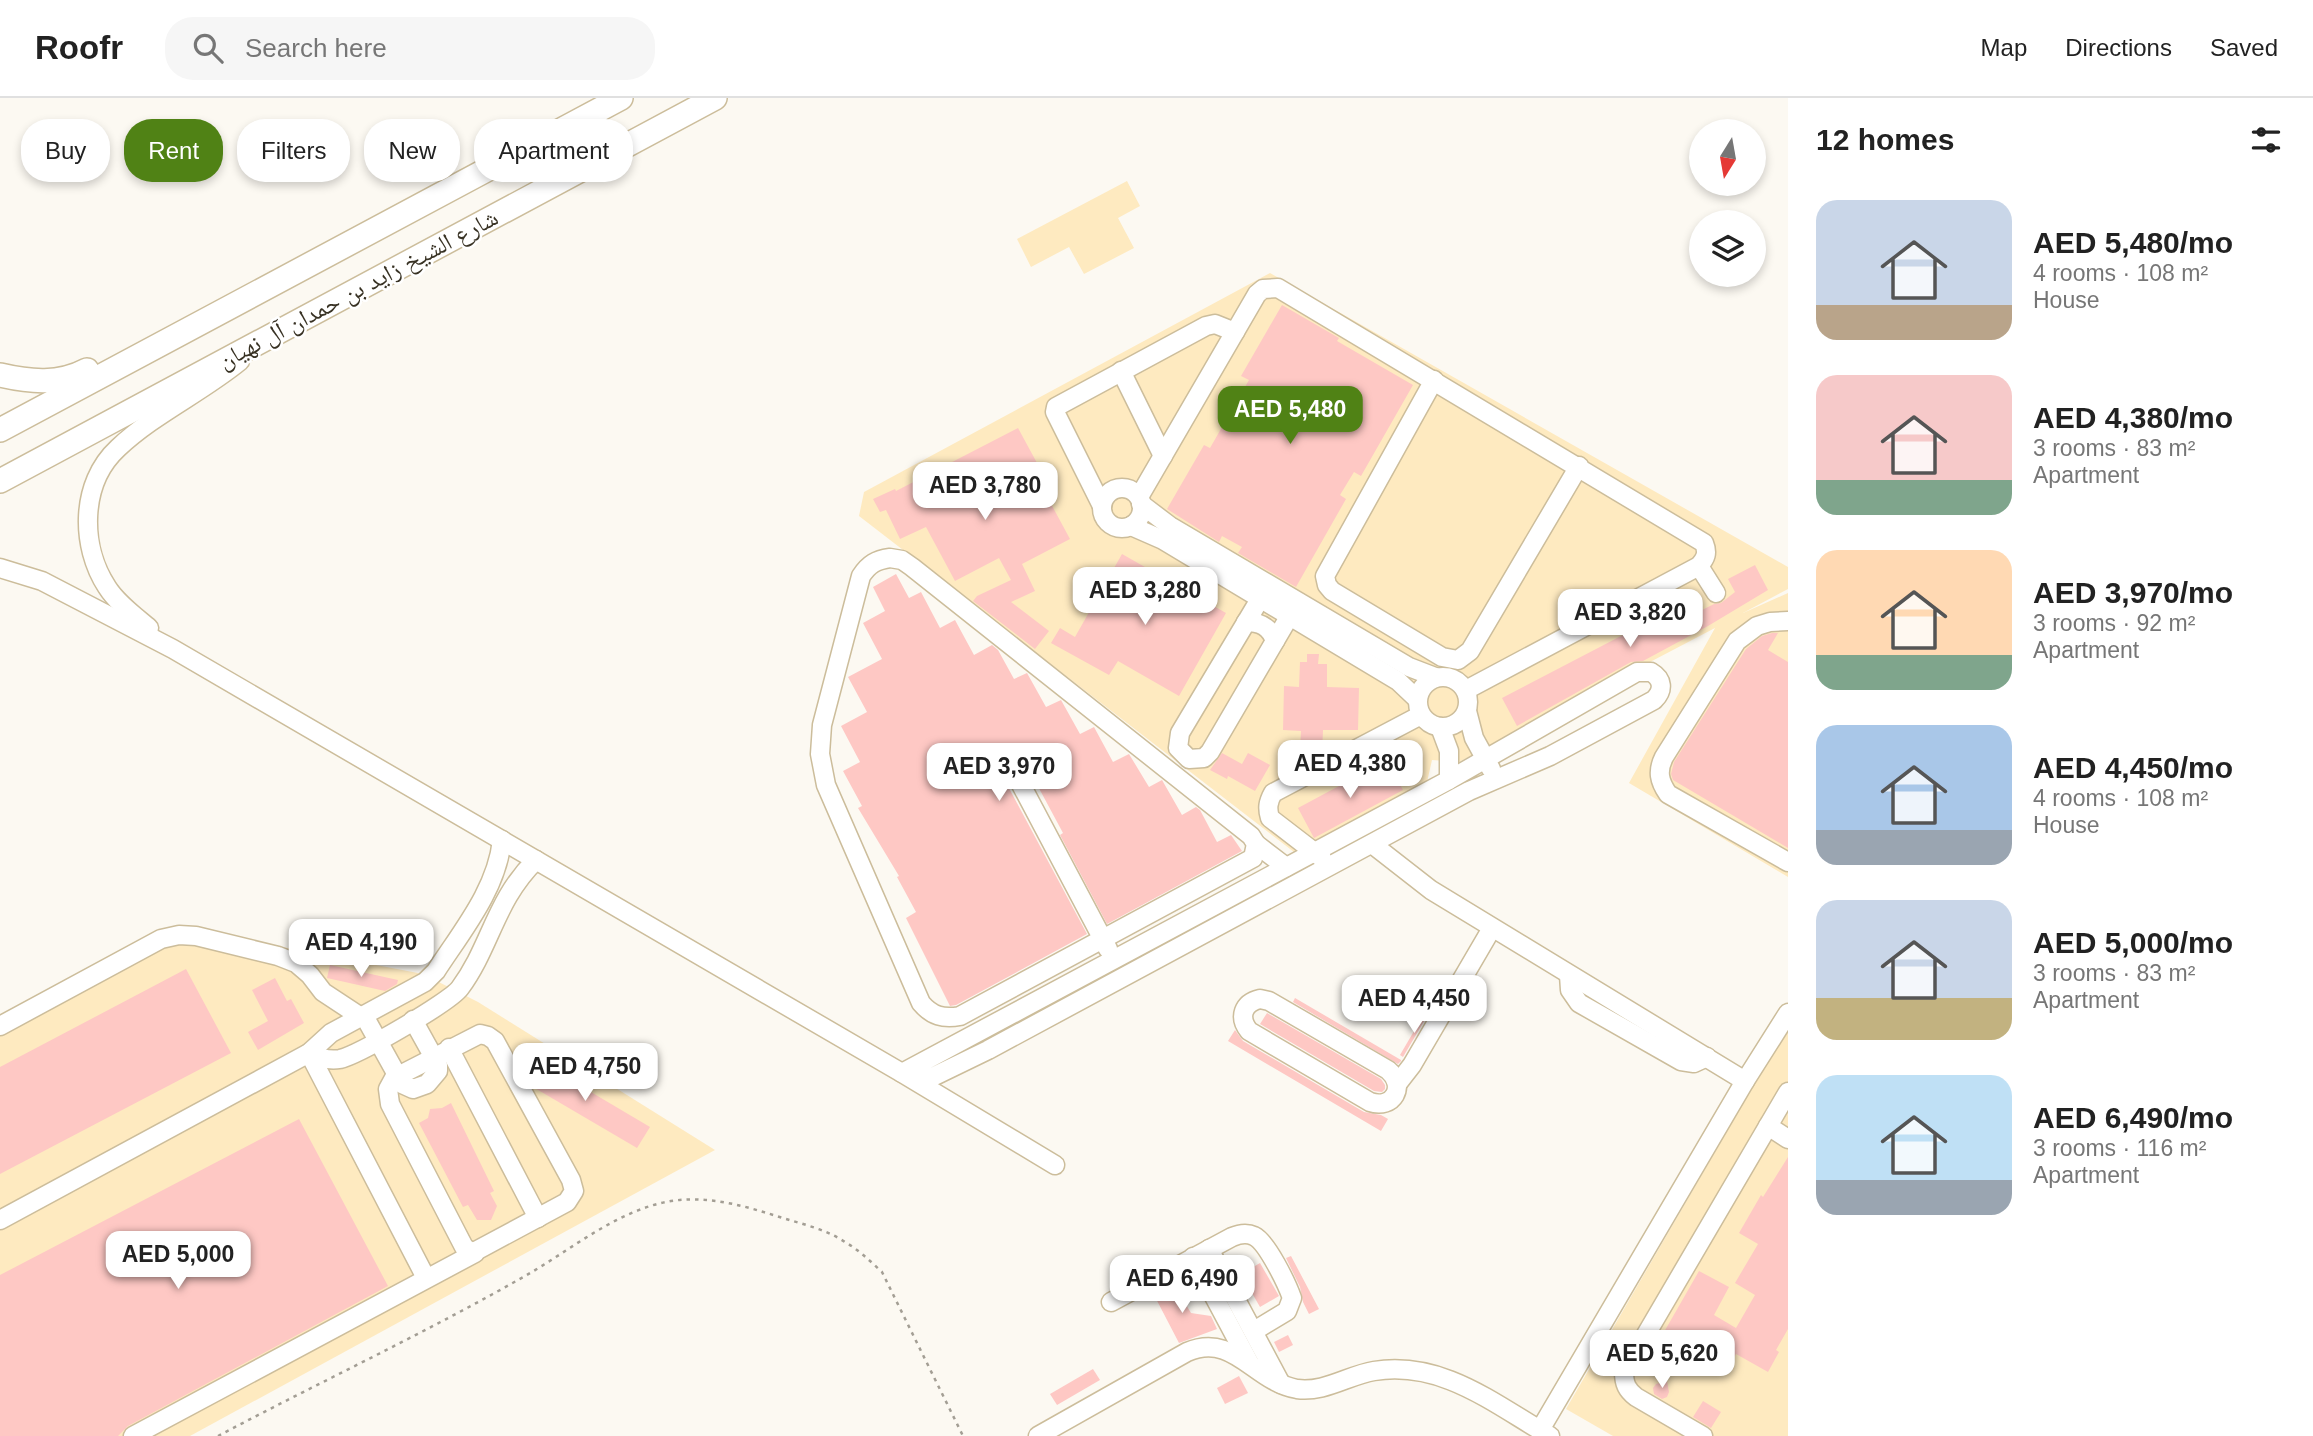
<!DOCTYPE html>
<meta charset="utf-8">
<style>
body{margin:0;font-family:Arial,"Noto Naskh Arabic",sans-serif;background:#f6f6f6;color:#222;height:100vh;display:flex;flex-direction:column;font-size:26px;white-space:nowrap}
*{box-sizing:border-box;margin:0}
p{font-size:23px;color:#767676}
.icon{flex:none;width:38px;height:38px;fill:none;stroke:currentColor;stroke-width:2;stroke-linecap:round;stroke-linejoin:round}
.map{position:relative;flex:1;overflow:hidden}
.side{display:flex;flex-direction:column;background:#fff;width:525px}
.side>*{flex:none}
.hud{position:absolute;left:21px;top:21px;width:665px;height:63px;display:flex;gap:14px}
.needle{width:46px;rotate:191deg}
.tools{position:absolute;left:1689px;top:21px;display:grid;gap:14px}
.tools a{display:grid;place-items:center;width:77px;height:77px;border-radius:50%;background:#fff;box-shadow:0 4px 10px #0003;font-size:35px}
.price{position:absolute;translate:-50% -60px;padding:0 16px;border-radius:14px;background:#fff;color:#222;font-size:23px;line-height:46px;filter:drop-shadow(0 2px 4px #0008)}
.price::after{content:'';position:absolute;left:50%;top:42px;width:21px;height:16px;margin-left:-10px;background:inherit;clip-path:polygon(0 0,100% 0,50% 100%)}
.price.on{background:#508215;color:#fff}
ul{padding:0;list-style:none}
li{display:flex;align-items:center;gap:21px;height:175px;padding:0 28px}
li span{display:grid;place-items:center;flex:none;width:196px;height:140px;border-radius:21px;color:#555}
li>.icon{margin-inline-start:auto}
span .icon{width:84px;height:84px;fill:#fffc;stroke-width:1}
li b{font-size:30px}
h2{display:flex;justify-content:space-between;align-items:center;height:84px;padding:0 28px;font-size:30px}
.pill{padding:0 24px;border-radius:28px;background:#fff;box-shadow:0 4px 10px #0003;font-size:24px;line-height:63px}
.pill.on{background:#508215;color:#fff}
header{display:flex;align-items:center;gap:42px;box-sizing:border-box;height:98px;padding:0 35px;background:#fff;border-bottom:2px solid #e0e0e0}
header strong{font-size:33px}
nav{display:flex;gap:38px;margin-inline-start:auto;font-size:24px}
.search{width:490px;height:63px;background:#f6f6f6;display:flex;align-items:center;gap:18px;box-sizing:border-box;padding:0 24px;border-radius:28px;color:#767676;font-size:26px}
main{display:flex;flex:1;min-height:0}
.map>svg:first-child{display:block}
.built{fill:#feeac0}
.building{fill:#fec8c4}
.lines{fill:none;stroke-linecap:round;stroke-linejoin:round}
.minor-casing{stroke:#ccbd9b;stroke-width:21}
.major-casing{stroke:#ccbd9b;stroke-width:26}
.path{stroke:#a39e94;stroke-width:2.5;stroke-dasharray:3.5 5;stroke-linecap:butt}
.minor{stroke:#fff;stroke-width:18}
.major{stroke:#fff;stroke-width:23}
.labels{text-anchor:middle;stroke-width:5;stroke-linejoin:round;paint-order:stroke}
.street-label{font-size:24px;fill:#383224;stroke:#fff}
</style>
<header>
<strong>Roofr</strong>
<div class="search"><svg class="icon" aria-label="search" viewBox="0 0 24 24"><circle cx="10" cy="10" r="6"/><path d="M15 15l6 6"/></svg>Search here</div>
<nav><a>Map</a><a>Directions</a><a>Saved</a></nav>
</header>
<main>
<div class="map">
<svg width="1788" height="1338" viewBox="0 0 1788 1338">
<rect width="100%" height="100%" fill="#fcf9f2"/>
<g class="built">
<polygon points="1127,83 1140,108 1118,120 1134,150 1084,176 1069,149 1031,169 1017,141"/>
<polygon points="1270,175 1788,469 1788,491 1743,515 1788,495 1788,779 1629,685 1715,530 1459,664 1432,662 1427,684 1294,754 859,418 864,394"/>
<polygon points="174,828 423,876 478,904 715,1052 190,1338 0,1338 0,921"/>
<polygon points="1788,928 1788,1338 1613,1338 1566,1311"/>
</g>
<g class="building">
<polygon points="1282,207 1339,240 1337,243 1413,287 1361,378 1354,374 1340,397 1346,401 1296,489 1238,455 1242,449 1222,438 1219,444 1167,411 1204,347 1210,350 1249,282 1241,278"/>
<polygon points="1018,330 1043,376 1037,380 1070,441 1022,466 1035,493 1011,504 1049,533 1035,551 973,503 977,498 1011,482 999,460 955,483 926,429 900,441 886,412 880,414 873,401 895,391 896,393"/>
<polygon points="1122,456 1226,515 1179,598 1118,563 1109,577 1051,545 1060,530 1075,539"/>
<polygon points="1755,467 1768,492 1708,528 1643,563 1631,564 1517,628 1502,600 1694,500 1700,513 1714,506 1721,505 1735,494 1728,481"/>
<polygon points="896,476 909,500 921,494 940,530 955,522 974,557 992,547 998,552 1014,581 1027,575 1046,609 1061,602 1080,636 1094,629 1113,664 1129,656 1149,689 1162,682 1182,717 1196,709 1200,712 1217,744 1231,737 1242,753 1107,826 1060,737 1063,735 1019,653 1016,655 1009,651 1003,652 998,657 996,666 1087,836 956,907 950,908 906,820 916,814 897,779 899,778 858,710 862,708 843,673 860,664 841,628 867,614 848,579 882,561 863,525 885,513 873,489"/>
<polygon points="1772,535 1778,535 1768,552 1788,564 1788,750 1673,682 1671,676 1674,664 1746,551 1762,538"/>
<polygon points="1307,556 1319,556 1318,566 1327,566 1327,589 1359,590 1358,632 1323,632 1322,655 1300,654 1301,633 1283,632 1284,588 1299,589 1300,564 1307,564"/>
<polygon points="1222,655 1242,666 1248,655 1270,667 1255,693 1228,678 1227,681 1210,672"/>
<polygon points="1380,666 1384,673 1390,668 1403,692 1314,740 1298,710"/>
<polygon points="330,867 398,882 397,886 385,893 327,880"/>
<polygon points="186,871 231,955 0,1076 0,969"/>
<polygon points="275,880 287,903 291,901 304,925 258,952 248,934 268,923 252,892"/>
<polygon points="1295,900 1401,962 1401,963 1398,966 1293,904"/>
<polygon points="1267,915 1381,981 1385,987 1385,991 1382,994 1374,993 1260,926"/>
<polygon points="1424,916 1427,918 1403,959 1400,957"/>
<polygon points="1235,932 1243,943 1364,1014 1381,1017 1388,1021 1381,1033 1228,943"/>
<polygon points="530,958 650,1029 637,1050 533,989 523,970"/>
<polygon points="451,1005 494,1093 490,1095 497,1108 491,1122 477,1122 468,1107 463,1109 419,1025 428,1020 430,1011 442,1010"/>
<polygon points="299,1021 388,1188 128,1328 118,1338 0,1338 0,1177"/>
<polygon points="1788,1059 1788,1231 1776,1252 1779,1254 1768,1274 1736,1256 1723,1276 1691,1256 1681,1272 1652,1255 1699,1173 1729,1189 1714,1217 1736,1230 1755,1197 1735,1185 1758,1146 1739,1135 1761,1097 1763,1099"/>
<polygon points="1291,1158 1319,1211 1309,1216 1303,1204 1300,1189 1286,1160"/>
<polygon points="1260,1165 1279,1198 1260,1209 1241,1176"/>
<polygon points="1173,1185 1191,1215 1211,1218 1217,1231 1179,1245 1153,1195"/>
<polygon points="1288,1237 1293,1247 1279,1254 1274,1244"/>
<polygon points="1093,1271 1100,1282 1057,1307 1050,1296"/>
<polygon points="1239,1278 1248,1295 1225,1306 1217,1290"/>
<polygon points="1667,1283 1669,1294 1667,1299 1662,1301 1654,1296 1653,1290 1656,1286"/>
<polygon points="1703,1303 1721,1314 1711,1330 1693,1319"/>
</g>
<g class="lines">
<g class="minor-casing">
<g id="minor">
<polyline points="1121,273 1163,358"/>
<polyline points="1434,282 1325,478 1327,487 1332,493 1442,559 1458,562 1470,553 1579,368"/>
<circle cx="1122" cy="410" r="20"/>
<path d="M1139,399L1257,196L1263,191L1278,190L1704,445C1708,455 1706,460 1699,468L1466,592"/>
<polyline points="1141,406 1170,428 1409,569 1435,579"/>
<polyline points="1102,408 1055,314 1056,309 1206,228 1215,226 1235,234"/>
<polyline points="1131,428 1163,442 1398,583 1417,601"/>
<path d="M890,460L902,462L912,469L1251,738L1256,746L1253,760L960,918C943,921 932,918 921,905L826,687L820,656L822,627L861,478C869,466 876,462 890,460Z"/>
<polyline points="1699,468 1716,495"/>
<polyline points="0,470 42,483 173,551 902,975 1055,1067"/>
<polyline points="1260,501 1180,635 1178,650 1189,661 1204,660 1210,654 1289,519"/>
<path d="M1788,523L1770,524L1757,528L1737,543L1664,659C1657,673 1659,683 1668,696L1788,764"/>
<path d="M1246,524C1261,524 1270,529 1275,543"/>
<path d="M149,530C135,518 117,505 107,489C80,448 80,385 118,350C154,316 201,295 240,263"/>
<circle cx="1443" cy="604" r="25"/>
<polyline points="1467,613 1474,640 1491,671"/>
<polyline points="1440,629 1449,653 1449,682"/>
<polyline points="1008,662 1108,851"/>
<polyline points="1256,746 1286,769"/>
<polyline points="1372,746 1431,792 1745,983"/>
<path d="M1322,760L1270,720C1267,710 1268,704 1273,695L1421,617"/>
<polyline points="1569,877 1570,892 1579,905 1681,963 1694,965 1707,959"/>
<path d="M1260,901L1269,903L1388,972C1407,988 1393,1012 1370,1004L1249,933C1238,919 1243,905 1260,901Z"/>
<polyline points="0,928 161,841 179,837 196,838 278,858 296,865 310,877 323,894 367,923 402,986 413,991 427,986 438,973 438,967 413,922"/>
<polygon points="480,936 488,938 495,943 571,1082 574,1093 567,1104 472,1155 464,1149 390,1006 388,991 394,980"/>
<polyline points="449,950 538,1120"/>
<path d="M309,955C319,960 329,963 340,961C358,957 450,904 460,890C491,848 495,802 536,762"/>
<polyline points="309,955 426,1180"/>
<path d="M902,975L1449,682L1637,574H1651C1663,581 1664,592 1654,602L1550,658L1469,693L988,952L920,985"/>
<polyline points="1398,985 1412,967 1492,830"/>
<polyline points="1768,1028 1788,1041"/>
<path d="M0,1122L309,955L331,935L425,884L436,873C462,833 497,791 502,742"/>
<polyline points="1209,1151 1281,1286"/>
<polyline points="1193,1159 1249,1264"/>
<path d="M1111,1204L1232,1139C1239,1136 1246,1134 1254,1138C1267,1144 1287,1186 1292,1200L1287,1213L1254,1233"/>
<polyline points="1540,1332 1745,983 1788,915"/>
<polyline points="133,1338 475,1155"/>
<path d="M1038,1338L1187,1254C1234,1234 1253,1283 1297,1291C1324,1295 1349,1277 1374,1273C1442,1262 1494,1306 1550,1338"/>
<path d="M1703,1338L1636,1299C1627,1292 1624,1286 1624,1274L1788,994"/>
</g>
</g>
<g class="major-casing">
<g id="major">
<path d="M0,277C30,284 59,287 87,272"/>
<polyline points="0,332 621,0"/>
<polyline points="0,383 715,0"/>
</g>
</g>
<path class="path" d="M218,1338C320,1284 425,1235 525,1178C571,1152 617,1112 671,1103C711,1097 748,1109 786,1121C806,1127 827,1132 845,1144C859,1152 870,1163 882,1174L963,1338"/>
<use href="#minor" class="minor"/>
<use href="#major" class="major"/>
</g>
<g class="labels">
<g class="street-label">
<text transform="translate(358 191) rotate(-28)" y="8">شارع الشيخ زايد بن حمدان آل نهيان</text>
</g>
</g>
</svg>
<div class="tools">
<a><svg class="needle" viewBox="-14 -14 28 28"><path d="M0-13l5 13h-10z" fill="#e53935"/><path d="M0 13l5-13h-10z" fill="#767676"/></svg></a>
<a><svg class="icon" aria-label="layers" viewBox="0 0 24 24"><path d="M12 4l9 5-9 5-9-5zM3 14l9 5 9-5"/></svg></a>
</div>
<b class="price on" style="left:1290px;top:348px">AED 5,480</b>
<b class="price" style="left:985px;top:424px">AED 3,780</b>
<b class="price" style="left:1145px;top:529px">AED 3,280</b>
<b class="price" style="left:1630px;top:551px">AED 3,820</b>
<b class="price" style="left:1350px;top:702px">AED 4,380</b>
<b class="price" style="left:999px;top:705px">AED 3,970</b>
<b class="price" style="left:361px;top:881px">AED 4,190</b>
<b class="price" style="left:1414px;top:937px">AED 4,450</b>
<b class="price" style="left:585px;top:1005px">AED 4,750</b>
<b class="price" style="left:178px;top:1193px">AED 5,000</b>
<b class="price" style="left:1182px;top:1217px">AED 6,490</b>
<b class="price" style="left:1662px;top:1292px">AED 5,620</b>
<div class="hud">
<a class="pill">Buy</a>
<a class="pill on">Rent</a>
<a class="pill">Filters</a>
<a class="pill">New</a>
<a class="pill">Apartment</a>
</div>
</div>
<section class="side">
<h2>12 homes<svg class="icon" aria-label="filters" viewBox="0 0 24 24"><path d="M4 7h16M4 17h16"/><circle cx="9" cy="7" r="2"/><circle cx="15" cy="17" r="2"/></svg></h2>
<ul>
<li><span style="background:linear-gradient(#c9d6e8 75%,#b9a48a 0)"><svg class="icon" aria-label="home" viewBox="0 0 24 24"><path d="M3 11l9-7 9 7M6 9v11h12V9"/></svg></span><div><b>AED 5,480/mo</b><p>4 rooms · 108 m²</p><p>House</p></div></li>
<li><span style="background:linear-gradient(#f6c9c9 75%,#7fa58c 0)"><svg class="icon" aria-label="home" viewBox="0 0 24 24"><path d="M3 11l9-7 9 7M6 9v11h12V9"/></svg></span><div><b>AED 4,380/mo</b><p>3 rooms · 83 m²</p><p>Apartment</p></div></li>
<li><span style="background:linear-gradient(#ffd9b3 75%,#7fa58c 0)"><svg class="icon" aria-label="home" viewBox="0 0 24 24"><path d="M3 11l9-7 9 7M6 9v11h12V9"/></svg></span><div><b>AED 3,970/mo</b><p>3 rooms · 92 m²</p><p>Apartment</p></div></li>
<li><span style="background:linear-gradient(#a9c7e8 75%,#9aa5b1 0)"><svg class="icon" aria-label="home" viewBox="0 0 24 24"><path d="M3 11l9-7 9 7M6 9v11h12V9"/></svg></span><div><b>AED 4,450/mo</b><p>4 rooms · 108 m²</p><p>House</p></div></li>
<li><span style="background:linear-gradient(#c9d6e8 70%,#c2b280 0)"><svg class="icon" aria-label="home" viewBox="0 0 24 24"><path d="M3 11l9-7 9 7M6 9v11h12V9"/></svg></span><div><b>AED 5,000/mo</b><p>3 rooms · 83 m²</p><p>Apartment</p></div></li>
<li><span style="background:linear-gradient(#bfe0f5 75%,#9aa5b1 0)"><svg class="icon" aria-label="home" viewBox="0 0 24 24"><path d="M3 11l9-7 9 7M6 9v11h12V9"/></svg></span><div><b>AED 6,490/mo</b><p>3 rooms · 116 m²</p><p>Apartment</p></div></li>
</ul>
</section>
</main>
